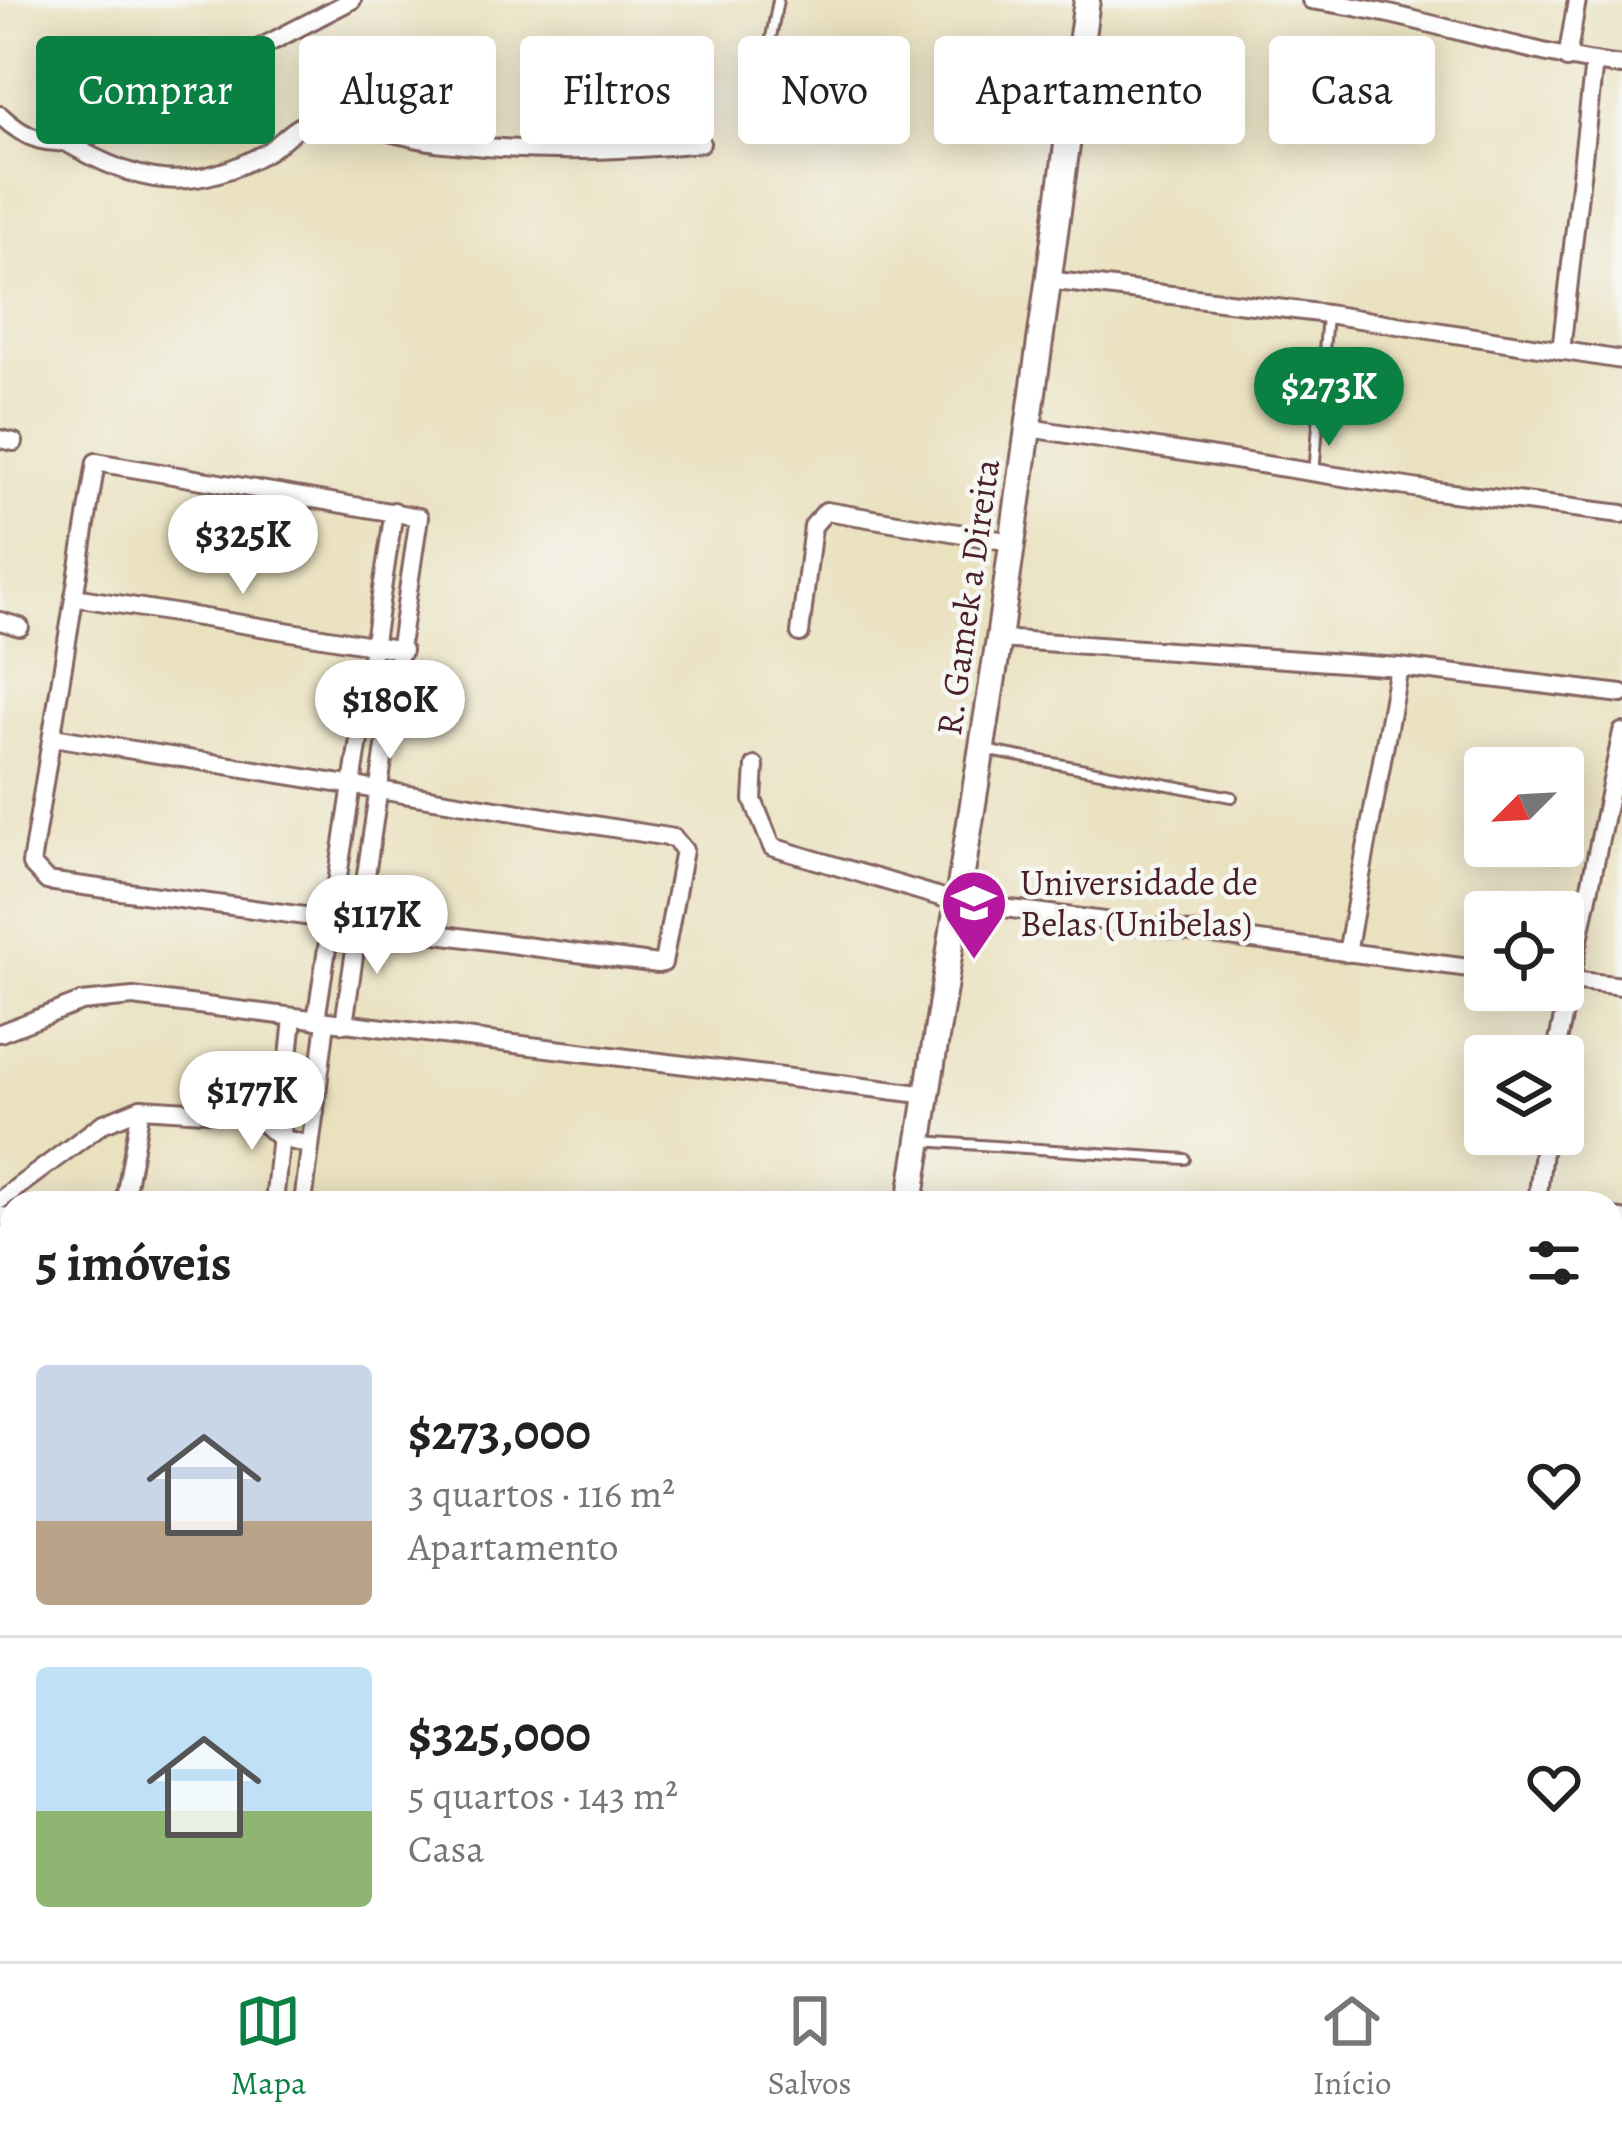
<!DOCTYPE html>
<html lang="pt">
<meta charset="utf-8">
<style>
body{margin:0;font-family:Alegreya,serif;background:#f6f6f6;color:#222;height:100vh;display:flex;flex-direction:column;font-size:45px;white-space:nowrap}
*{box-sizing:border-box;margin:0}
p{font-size:39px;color:#767676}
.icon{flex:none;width:66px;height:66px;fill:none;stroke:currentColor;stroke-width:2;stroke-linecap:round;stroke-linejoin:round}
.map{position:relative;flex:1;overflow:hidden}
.panel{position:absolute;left:0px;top:1191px;width:1623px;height:771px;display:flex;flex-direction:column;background:#fff;border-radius:36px 36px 0 0;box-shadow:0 6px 30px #0003}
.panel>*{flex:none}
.top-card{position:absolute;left:36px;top:36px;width:1551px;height:108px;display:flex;gap:24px}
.needle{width:78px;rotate:246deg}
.tools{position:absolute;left:1464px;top:747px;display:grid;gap:24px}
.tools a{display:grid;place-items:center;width:120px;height:120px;border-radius:12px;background:#fff;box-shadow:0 6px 30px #0003;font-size:60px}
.price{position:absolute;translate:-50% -102px;padding:0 27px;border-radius:42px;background:#fff;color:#222;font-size:39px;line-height:78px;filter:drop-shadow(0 3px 6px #0008)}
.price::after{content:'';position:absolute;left:50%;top:72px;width:36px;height:27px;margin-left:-18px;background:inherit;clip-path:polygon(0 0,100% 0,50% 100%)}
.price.current{background:#0b8043;color:#fff}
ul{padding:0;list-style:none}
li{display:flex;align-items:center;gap:36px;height:300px;padding:0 36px}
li+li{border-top:3px solid #e0e0e0}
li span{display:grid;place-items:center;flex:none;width:336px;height:240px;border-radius:12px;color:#555}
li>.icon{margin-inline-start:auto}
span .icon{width:144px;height:144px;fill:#fffc;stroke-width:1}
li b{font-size:51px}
h2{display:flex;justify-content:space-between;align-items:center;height:144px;padding:0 36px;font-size:51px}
.tag{padding:0 42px;border-radius:12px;background:#fff;box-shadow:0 6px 30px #0003;font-size:42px;line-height:108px}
.tag.current{background:#0b8043;color:#fff}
.dock{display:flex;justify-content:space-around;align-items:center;height:168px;border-top:3px solid #e0e0e0;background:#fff;font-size:33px;color:#767676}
.dock a{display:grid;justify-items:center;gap:6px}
.dock .current{color:#0b8043}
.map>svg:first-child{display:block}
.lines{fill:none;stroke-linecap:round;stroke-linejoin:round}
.service-casing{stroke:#82635f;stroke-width:14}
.minor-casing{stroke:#82635f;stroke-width:22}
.secondary-casing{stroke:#82635f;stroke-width:30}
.service{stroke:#fff;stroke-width:8}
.minor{stroke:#fff;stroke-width:16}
.secondary{stroke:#fff;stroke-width:24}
.labels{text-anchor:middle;stroke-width:9;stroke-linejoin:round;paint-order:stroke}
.street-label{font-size:36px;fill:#4a1f2b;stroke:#f6f6f2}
.poi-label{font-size:36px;fill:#4a1f2b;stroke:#f6f6f2;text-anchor:start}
</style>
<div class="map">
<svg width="1622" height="1961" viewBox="0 0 1622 1961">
<rect width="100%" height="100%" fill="#f6f6f2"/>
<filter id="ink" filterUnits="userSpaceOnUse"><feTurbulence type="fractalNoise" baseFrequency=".00833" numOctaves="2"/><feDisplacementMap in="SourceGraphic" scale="24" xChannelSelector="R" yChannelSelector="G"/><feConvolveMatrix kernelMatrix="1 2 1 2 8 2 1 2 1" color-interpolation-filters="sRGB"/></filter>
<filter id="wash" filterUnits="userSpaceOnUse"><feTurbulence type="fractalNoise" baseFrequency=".004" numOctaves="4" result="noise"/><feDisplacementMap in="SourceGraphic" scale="48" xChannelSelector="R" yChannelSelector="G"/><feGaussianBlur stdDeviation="2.7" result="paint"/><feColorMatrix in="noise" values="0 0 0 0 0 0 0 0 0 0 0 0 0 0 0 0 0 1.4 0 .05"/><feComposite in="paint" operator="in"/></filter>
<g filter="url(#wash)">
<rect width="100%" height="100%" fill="#eae1bf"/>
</g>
<g filter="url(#ink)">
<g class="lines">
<g class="service-casing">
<g id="service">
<polyline points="756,118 778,0"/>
<polyline points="1314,474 1327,315"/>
<polyline points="985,750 1232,797"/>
<polyline points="922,1141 1185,1159"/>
</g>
</g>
<g class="minor-casing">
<g id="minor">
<path d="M1311,0C1416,13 1516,53 1622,66"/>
<polyline points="1567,59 1577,0"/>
<path d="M0,115C26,140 50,148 86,138L352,0"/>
<path d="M67,143C138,183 188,196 265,153C289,139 296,119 327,121C367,123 405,139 444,143C529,153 616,152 701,143"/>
<polyline points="1048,280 1327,314 1622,360"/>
<polyline points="1561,351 1594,62"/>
<polyline points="1029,428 1420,489 1622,514"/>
<polyline points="0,439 14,442"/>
<polyline points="74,597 403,650"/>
<polyline points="0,621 20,627"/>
<polyline points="800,633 813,526 826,511 1011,542"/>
<polyline points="999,639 1399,667 1622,694"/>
<polyline points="53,737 674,838 684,850 663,963 658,964 47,881 31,864 96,462 419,517 344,1024"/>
<polyline points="755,766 753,800 772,847 957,902 1485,970"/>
<polyline points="1347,953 1399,667"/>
<polyline points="1563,979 1622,986"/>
<polyline points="316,1020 394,511"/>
<polyline points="0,1033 81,1002 133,997 929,1095"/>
<polyline points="1555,1056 1622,732"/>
<polyline points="254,1115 280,1138 310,1145"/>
<polyline points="0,1200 102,1124 141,1108 254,1115 283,1108 315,1112"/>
<polyline points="124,1203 141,1108"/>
<polyline points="274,1203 293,1018"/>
<polyline points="303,1203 326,1022"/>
<polyline points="1537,1203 1545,1134"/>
<polyline points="0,1216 12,1217"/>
<polyline points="1611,1218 1622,1219"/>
<polyline points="0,1381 12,1382"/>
<polyline points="1611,1616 1622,1618"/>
<polyline points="0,1649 12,1651"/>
<polyline points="0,1806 12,1794"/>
<polyline points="1611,1830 1622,1832"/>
<polyline points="0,1835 12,1873"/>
<polyline points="35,1950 39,1961"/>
<polyline points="1236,1950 1242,1961"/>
<polyline points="1525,1950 1582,1961"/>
<polyline points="175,1961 177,1950"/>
<polyline points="267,1961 269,1950"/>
<polyline points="429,1961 430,1950"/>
<polyline points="710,1961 712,1950"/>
<polyline points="1431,1961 1433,1950"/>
</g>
</g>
<g class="secondary-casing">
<g id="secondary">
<polyline points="910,1203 999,639 1087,0"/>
<polyline points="801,1961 802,1950"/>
</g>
</g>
<use href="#service" class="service"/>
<use href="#minor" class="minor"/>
<use href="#secondary" class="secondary"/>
</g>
</g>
<defs>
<g id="university-pin" transform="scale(3.45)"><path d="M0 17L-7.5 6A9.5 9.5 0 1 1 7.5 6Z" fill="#b5179e" stroke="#f6f6f2"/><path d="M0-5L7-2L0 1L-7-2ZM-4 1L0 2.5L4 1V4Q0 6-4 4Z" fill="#fff"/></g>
</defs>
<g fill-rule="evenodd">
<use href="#university-pin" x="974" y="903"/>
</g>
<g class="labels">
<g class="street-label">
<text transform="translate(967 597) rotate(-82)" y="13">R. Gamek a Direita</text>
</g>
<g class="poi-label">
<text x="1020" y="895">Universidade de<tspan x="1020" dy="41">Belas (Unibelas)</tspan></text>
</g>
</g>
</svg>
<div class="tools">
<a><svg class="needle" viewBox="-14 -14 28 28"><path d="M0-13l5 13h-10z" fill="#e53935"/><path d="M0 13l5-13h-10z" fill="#767676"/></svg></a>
<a><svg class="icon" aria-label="locate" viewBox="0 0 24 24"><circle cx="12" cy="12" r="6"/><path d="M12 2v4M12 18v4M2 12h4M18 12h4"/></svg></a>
<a><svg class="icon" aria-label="layers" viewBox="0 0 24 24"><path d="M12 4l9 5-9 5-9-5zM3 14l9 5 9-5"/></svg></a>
</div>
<b class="price current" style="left:1329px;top:449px">$273K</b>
<b class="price" style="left:243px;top:597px">$325K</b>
<b class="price" style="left:390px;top:762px">$180K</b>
<b class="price" style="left:377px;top:977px">$117K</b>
<b class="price" style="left:252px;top:1153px">$177K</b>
<div class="top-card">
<a class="tag current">Comprar</a>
<a class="tag">Alugar</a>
<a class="tag">Filtros</a>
<a class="tag">Novo</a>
<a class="tag">Apartamento</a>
<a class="tag">Casa</a>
</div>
<section class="panel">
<h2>5 imóveis<svg class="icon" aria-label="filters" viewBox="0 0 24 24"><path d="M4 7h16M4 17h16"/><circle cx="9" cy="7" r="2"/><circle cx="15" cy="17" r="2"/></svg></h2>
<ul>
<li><span style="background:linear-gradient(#c9d6e8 65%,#b9a48a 0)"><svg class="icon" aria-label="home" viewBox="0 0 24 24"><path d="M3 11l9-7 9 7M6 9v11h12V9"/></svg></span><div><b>$273,000</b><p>3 quartos · 116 m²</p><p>Apartamento</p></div><svg class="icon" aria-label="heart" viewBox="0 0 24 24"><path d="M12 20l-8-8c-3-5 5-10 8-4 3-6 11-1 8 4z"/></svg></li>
<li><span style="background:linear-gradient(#bfe0f5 60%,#8fb573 0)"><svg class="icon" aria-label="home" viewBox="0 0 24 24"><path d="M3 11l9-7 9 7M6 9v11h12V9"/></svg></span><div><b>$325,000</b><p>5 quartos · 143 m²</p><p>Casa</p></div><svg class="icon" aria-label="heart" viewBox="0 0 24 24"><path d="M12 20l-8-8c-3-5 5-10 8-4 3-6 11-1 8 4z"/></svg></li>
</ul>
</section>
</div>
<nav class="dock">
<a class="current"><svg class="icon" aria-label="map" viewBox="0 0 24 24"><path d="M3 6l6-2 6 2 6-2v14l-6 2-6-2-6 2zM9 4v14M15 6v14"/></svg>Mapa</a>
<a><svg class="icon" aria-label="saved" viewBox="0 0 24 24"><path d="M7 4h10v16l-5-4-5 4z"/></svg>Salvos</a>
<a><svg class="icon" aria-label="home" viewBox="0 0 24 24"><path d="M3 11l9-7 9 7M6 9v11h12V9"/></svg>Início</a>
</nav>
